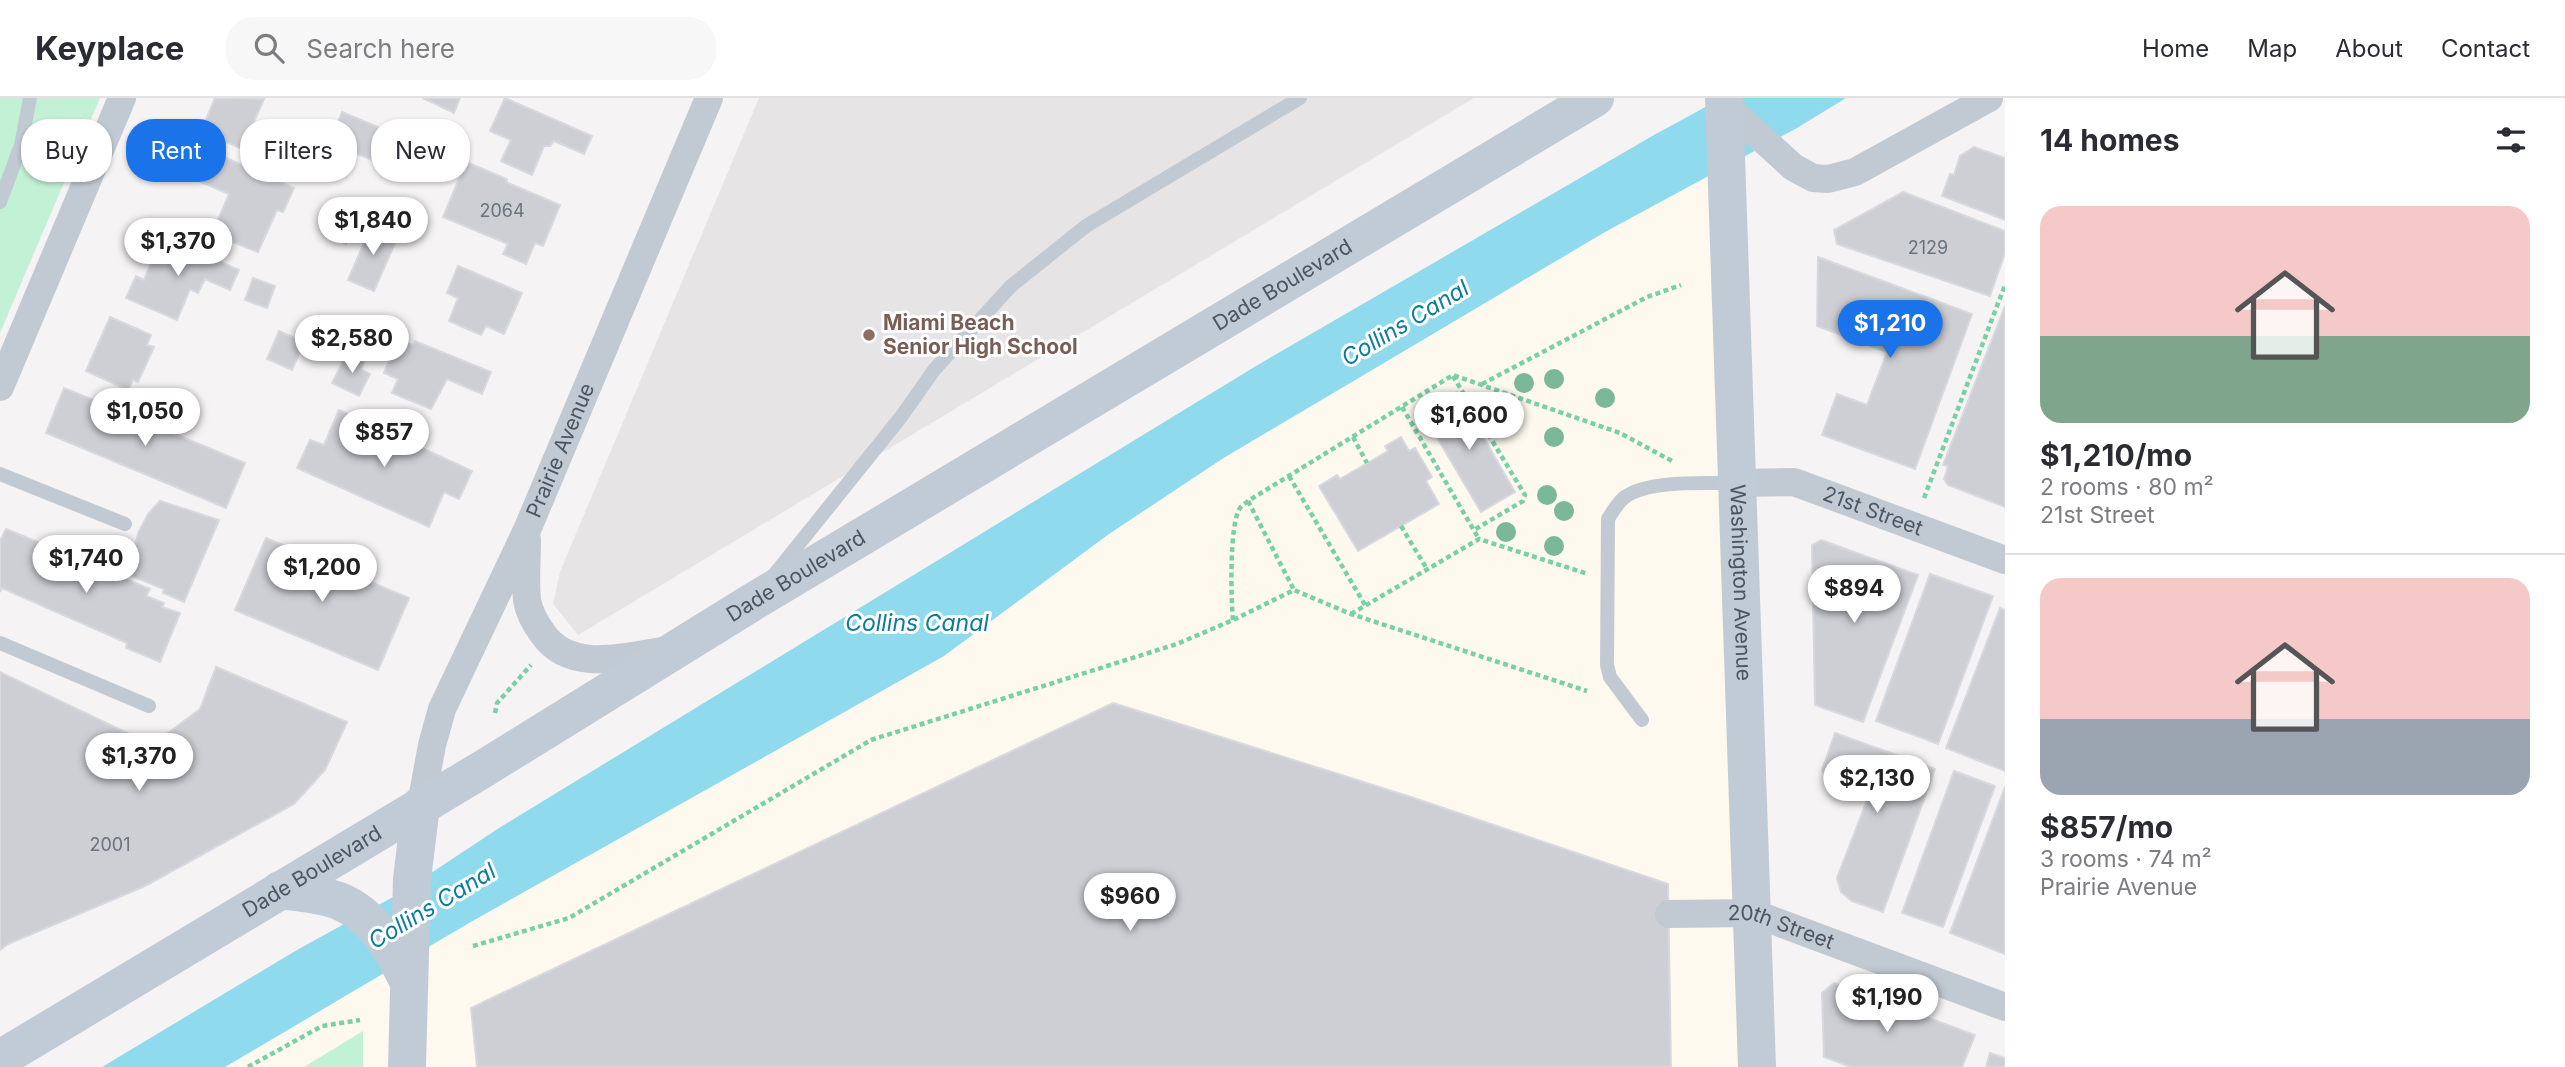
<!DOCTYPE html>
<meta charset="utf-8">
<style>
body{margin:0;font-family:Inter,sans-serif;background:#f7f7f7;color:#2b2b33;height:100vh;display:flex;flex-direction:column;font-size:26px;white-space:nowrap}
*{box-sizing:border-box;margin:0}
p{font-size:23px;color:#7c7c81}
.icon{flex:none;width:38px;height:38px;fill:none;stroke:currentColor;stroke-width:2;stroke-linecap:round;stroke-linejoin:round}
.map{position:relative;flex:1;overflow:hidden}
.sheet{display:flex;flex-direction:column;background:#fff;width:560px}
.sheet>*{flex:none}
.banner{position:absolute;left:21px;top:21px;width:665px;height:63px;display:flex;gap:14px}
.price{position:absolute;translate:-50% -60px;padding:0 16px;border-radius:24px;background:#fff;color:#222;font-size:23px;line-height:46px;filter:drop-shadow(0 2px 4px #0008)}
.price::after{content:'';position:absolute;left:50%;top:42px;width:21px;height:16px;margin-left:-10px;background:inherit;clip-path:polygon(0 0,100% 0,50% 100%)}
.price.current{background:#1a73e8;color:#fff}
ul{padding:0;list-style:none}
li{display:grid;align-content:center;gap:14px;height:371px;padding:0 35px}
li+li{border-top:2px solid #e1e1e2}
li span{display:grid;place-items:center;height:217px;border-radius:21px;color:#555}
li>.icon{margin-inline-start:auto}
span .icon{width:126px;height:126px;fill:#fffc;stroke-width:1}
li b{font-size:30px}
h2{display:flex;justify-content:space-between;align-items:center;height:84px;padding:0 35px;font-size:30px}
.tag{padding:0 24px;border-radius:28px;background:#fff;box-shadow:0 2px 5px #0004;font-size:24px;line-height:63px}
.tag.current{background:#1a73e8;color:#fff}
header{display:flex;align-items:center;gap:42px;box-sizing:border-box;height:98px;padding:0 35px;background:#fff;border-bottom:2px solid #e1e1e2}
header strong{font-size:33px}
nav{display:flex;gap:38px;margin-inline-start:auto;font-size:24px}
.search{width:490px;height:63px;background:#f7f7f7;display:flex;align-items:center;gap:18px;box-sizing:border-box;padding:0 24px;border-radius:28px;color:#7c7c81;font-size:26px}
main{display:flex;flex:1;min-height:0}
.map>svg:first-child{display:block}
.commercial{fill:#fdf9ef}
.education{fill:#e6e4e5}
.green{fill:#c3f1d5}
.water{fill:#90daee}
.building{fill:#cdcfd5;stroke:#d7d9de;stroke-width:2}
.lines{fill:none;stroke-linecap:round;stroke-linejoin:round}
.path{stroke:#7ad0a6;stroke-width:4.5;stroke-dasharray:5 3.5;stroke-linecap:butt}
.lane{stroke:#c1cad2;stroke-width:14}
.street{stroke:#c1cad2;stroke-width:28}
.secondary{stroke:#c1cbd6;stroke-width:38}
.tree{fill:#7bb799}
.education-dot{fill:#8d6e63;stroke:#fff;stroke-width:2.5}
.labels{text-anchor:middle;stroke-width:6;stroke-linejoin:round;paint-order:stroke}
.number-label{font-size:18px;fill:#6b747e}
.street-label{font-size:21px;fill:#4a5661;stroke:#fff}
.education-label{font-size:21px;font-weight:bold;fill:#785e54;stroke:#fff;text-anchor:start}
.water-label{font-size:23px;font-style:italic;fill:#0c7c9b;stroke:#fff}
</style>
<header>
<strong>Keyplace</strong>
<div class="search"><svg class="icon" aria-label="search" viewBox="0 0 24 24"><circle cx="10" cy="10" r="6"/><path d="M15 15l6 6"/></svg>Search here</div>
<nav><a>Home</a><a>Map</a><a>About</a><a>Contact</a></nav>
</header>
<main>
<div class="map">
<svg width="2005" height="969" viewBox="0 0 2005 969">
<rect width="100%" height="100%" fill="#f5f3f3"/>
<polygon class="commercial" points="1738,62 1764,969 225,969 469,825 944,558 1109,436 1222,361 1605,134"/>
<polygon class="education" points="759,0 1474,0 578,537 553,506 560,474"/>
<g class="green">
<polygon points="0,0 100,0 0,235"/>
<polygon points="363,933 363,969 304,969"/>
</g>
<polygon class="water" points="1722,0 1846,0 1797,30 1605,134 1222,361 1109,436 944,558 469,825 225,969 102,969 297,852 404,793 499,730 1256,268 1654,37"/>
<g class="building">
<polygon points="215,0 264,1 250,33 256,36 249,54 201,33"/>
<polygon points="423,0 460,0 454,15"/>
<polygon points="505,0 592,38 584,56 554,43 550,48 544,48 532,77 501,63 511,42 490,33"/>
<polygon points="342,14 385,32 372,62 336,47 342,32 336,29"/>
<polygon points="404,38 440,52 435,64 428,61 423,74 395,63"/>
<polygon points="190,44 294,90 283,114 277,112 258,154 212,136 229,96 177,74"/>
<polygon points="1974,49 2005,60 2005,122 1942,98 1950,76 1954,77 1960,58"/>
<polygon points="466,64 507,81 506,84 560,107 543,148 535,145 526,166 503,156 508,146 443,119"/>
<polygon points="1903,94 2005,133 2005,155 1990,198 1837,146 1834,132"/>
<polygon points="345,110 360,116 346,146 332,139"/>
<polygon points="373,124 399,136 374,193 348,182"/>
<polygon points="162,138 239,172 230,192 205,181 198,195 190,191 177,222 126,200 136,178 144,182"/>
<polygon points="1818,159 1972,216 1915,371 1822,337 1837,296 1867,307 1887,254 1817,228"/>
<polygon points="458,168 522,195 504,236 486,228 481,237 449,223 458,200 447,195"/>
<polygon points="253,180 275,188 267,210 245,202"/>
<polygon points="2005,208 2005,409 1948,387 1944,381 1948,368 1943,367"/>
<polygon points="110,219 151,237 147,247 154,249 138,284 133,282 128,292 86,273"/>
<polygon points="279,233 304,244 292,272 267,261"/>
<polygon points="398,241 413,247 415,243 491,274 482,296 447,281 431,311 392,295 398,281 384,275"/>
<polygon points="348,254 365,262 361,271 370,276 359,298 332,285"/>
<polygon points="64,290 245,365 226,410 46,335"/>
<polygon points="1457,294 1515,394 1481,414 1422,314"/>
<polygon points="339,312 472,373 459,401 444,394 429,429 297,370 310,342 324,347"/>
<polygon points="1401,339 1409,353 1415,350 1432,379 1426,383 1439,406 1358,453 1319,388 1337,377 1340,381 1388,353 1385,348"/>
<polygon points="160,403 219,422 184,504 163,495 164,491 129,477 138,435 148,416"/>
<polygon points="6,431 74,459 71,468 93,477 96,469 150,491 146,498 164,505 162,509 180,515 160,564 126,550 127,545 2,490 0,494 0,443"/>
<polygon points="266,440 409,500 378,572 235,512"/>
<polygon points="1821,442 1918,477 1863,624 1815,607 1812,447"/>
<polygon points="1930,476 1993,498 1938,646 1876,623"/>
<polygon points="2000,510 2005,512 2005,673 1946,650"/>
<polygon points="216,569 347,624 325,672 294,706 145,788 8,846 0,852 0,574 152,647 200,611"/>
<polygon points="1113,605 1411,699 1668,786 1671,969 477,969 471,910"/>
<polygon points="1835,635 1935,671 1883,814 1852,803 1841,794 1837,780 1869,697 1826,680 1822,672"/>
<polygon points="1954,673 1995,688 1943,829 1902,815"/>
<polygon points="2005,689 2005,856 1950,835"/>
<polygon points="1834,885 1975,937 1962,969 1851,969 1824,959 1822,895"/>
<polygon points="1990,955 2005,960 2005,969 1986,969"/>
</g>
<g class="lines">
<g class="path">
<polyline points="1453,278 1525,397 1523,403 1474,432"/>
<polyline points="1482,286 1647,199 1681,187"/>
<polyline points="1402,309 1479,441"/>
<polyline points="1353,339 1367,365"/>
<polyline points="1289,378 1365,507"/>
<polyline points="1924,400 2005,187"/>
<polyline points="1248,403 1294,492"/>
<polyline points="1401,428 1427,471"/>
<polyline points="1351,516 1479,441 1588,476"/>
<path d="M1233,522C1231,502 1229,426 1240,410C1242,407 1245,406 1248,403L1453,277L1620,335L1672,363"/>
<polyline points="495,615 497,605 531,567"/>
<polyline points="473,848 569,820 871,642 1177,546 1233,522 1294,492 1351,516 1587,593"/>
<polyline points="248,969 322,928 360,922"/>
</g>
<g class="lane">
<polyline points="0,104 21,47 30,0"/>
<polyline points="0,376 125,426"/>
<polyline points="774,477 901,319 934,272 1011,188 1086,128 1300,0"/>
<polyline points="0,545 149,608"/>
<path d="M1642,622L1610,579L1607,567L1608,421C1613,413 1618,404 1625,399C1650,381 1707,386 1737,385"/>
</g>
<g class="street">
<polyline points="1724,6 1793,69 1813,80 1828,81 1855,74 1989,0"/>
<polyline points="0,289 122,0"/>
<path id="s1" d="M1738,385L1794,384L2005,462"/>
<path d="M527,442C527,462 525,483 527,502C529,515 535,525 543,536C571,576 627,558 668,552"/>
<path id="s2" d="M421,707L432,647L442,611L527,432L709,0"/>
<path id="s3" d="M1669,816L1753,815L2005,909"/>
</g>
<g class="secondary">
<path id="s4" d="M1724,0L1757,969"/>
<path d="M280,792C300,795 321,796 339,803C374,817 394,853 409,885"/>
<path id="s5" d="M0,961L483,671L751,505L1595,0"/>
<polyline points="407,969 412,781 421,707"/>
</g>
</g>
<g class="tree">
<circle cx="1554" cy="281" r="10"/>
<circle cx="1524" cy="285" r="10"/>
<circle cx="1605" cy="300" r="10"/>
<circle cx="1494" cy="315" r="10"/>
<circle cx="1554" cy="339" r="10"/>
<circle cx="1547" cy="397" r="10"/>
<circle cx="1564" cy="413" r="10"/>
<circle cx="1506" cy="434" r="10"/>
<circle cx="1554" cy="448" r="10"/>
</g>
<circle class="education-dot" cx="869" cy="237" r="7"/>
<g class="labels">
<g class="number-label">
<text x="502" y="119">2064</text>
<text x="1928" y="156">2129</text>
<text x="110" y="753">2001</text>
</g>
<g class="street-label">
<text dy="7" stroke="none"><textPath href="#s5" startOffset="1498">Dade Boulevard</textPath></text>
<text dy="7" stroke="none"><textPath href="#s2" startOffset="383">Prairie Avenue</textPath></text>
<text dy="7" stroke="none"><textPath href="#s1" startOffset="140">21st Street</textPath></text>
<text dy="7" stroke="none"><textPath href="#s5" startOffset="931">Dade Boulevard</textPath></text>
<text dy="7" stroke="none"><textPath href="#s4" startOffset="485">Washington Avenue</textPath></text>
<text dy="7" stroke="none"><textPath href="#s5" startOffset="364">Dade Boulevard</textPath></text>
<text dy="7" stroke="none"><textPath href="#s3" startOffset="114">20th Street</textPath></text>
</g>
<g class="education-label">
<text x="883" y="232">Miami Beach<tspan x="883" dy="24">Senior High School</tspan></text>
</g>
<g class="water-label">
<text transform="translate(1405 225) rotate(-31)" y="8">Collins Canal</text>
<text x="917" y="533">Collins Canal</text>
<text transform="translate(432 808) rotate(-31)" y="8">Collins Canal</text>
</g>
</g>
</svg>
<b class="price" style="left:373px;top:159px">$1,840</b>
<b class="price" style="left:178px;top:180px">$1,370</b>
<b class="price current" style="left:1890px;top:262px">$1,210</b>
<b class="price" style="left:352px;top:277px">$2,580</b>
<b class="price" style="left:145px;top:350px">$1,050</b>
<b class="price" style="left:1469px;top:354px">$1,600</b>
<b class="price" style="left:384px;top:371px">$857</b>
<b class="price" style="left:86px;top:497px">$1,740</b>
<b class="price" style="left:322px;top:506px">$1,200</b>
<b class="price" style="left:1854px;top:527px">$894</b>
<b class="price" style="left:139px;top:695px">$1,370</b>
<b class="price" style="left:1877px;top:717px">$2,130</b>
<b class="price" style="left:1130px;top:835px">$960</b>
<b class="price" style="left:1887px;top:936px">$1,190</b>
<div class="banner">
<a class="tag">Buy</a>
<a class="tag current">Rent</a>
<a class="tag">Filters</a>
<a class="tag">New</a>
</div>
</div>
<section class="sheet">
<h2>14 homes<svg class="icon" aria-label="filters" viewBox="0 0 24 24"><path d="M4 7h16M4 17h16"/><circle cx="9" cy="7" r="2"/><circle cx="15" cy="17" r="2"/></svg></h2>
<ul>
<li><span style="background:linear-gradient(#f6c9c9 60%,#7fa58c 0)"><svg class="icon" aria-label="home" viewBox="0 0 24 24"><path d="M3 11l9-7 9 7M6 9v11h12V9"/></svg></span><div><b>$1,210/mo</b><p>2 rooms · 80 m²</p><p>21st Street</p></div></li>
<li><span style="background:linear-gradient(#f6c9c9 65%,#9aa5b1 0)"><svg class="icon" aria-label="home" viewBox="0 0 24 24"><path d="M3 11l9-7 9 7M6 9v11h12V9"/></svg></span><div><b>$857/mo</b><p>3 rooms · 74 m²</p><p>Prairie Avenue</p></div></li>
</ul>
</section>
</main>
